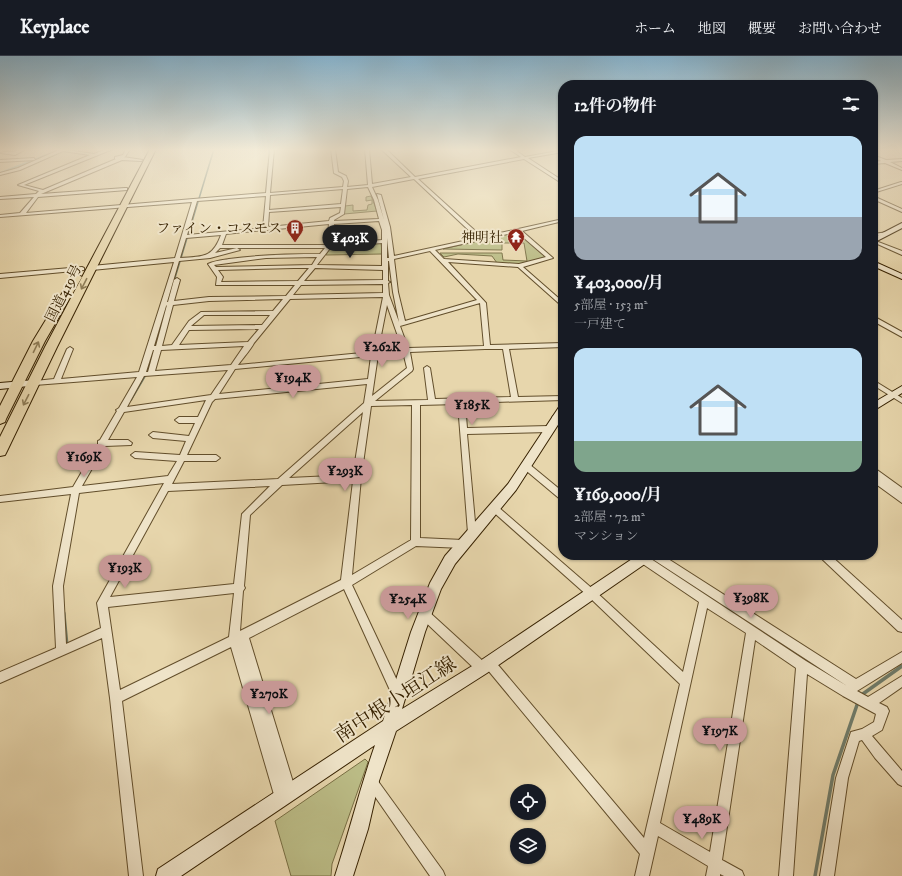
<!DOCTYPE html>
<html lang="ja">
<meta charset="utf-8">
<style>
body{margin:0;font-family:"IM FELL DW Pica","Noto Serif JP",serif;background:#20242c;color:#f1f3f6;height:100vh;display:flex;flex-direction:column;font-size:15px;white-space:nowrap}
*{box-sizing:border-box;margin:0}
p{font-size:13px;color:#9ea1a6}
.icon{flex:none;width:22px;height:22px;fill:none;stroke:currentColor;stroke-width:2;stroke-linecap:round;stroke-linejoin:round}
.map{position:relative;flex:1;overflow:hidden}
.panel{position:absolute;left:558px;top:24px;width:320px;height:480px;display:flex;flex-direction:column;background:#171b24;border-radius:16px;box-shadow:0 1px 3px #0004}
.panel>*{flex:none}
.buttons{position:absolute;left:510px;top:728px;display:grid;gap:8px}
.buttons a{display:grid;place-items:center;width:36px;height:36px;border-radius:50%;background:#171b24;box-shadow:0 1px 3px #0004;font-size:20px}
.price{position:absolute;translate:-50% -34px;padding:0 9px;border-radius:14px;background:#c59692;color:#111;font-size:13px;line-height:26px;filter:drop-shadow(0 1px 2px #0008)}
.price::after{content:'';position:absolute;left:50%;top:24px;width:12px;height:9px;margin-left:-6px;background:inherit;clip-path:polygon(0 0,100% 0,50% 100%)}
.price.active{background:#222;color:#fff}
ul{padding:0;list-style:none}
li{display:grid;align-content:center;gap:8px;height:212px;padding:0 16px}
li span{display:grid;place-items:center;height:124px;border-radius:12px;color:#555}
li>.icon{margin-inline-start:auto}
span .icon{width:72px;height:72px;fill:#fffc;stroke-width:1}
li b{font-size:17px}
h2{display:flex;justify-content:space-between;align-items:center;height:48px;padding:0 16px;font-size:17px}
header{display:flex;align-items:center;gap:24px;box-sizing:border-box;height:56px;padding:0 20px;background:#171b24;border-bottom:1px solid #363941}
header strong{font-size:19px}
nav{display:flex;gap:22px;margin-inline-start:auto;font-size:14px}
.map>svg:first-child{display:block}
.green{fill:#bbbc86;stroke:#786e43}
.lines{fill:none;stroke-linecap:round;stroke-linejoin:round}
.stream-far3{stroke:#707c6a;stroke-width:1.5}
.stream-far2{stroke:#707c6a;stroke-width:2}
.stream-far1{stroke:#707c6a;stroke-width:3}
.stream{stroke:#707c6a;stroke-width:3.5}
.canal{fill:#97b8b0;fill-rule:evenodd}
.street-casing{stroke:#624e2b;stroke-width:2}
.secondary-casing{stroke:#362100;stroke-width:2}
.highway-casing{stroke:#362100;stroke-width:2}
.street{fill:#efe4c9;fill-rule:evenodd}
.secondary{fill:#efe4c9;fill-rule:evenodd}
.highway{fill:#e7d6ac;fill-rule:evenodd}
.oneway{stroke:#8e7c56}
.labels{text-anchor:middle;stroke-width:4;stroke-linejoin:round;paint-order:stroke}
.far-poi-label{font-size:14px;fill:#362100;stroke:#efe4c9;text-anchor:end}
.far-street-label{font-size:14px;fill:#362100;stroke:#efe4c9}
.near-street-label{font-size:20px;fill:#362100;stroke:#efe4c9}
</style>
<header>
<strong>Keyplace</strong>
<nav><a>ホーム</a><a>地図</a><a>概要</a><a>お問い合わせ</a></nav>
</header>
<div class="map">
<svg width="902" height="820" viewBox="0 0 902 820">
<rect width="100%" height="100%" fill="#e7d6ac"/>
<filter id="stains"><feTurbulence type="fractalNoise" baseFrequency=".005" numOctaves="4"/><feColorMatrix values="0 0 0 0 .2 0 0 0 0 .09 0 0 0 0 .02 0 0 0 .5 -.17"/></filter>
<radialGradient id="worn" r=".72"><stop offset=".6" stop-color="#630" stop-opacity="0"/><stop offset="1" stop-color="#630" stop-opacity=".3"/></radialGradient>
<g class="green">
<polygon points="371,140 377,155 344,158 345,150 353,149 353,155 367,154 368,149 372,148 372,144 366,145 366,141"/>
<polygon points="517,176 548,201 519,209 497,207 492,200 458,198 444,201 440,197 502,197 503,204 527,205 524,187 502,187 502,194 443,193"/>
<polygon points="381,186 382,198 326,199 329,193 345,192 346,189"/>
<polygon points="365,703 368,706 332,808 331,820 291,820 275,765"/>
</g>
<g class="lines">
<g class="stream-far3">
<polyline points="174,225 214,93"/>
<polyline points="158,280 165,259"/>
</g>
<g class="stream-far2">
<polyline points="147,315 159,279"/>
<polyline points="131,344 145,320"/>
</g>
<polyline class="stream-far1" points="64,557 67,588"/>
<g class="stream">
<polyline points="860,640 902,610"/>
<polyline points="815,820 833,719 858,646"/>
</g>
<polygon class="canal" points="54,95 57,96 0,118 0,116"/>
<g class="street-casing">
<g id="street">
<path d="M20,93H26L15,99L1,97C8,94 13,98 20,93Z"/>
<path d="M61,93L94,98L106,93H113L24,129L43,134L116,103H115V101L123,99L126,93H130L125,101H123L143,104L141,105L122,104L41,138L125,132H127V134L38,141L26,157L266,137L270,93H274L270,137L343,131L344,125L342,121L334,117L331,93H335L338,116L346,120L348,125L347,131L368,129L365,93H369L372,128L411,121L381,93H386L415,121L521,101L509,93H514L525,101L563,94V96L528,102L563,125V128L524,103L418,123L482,181L563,163V165L522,175L553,202L523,211L563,246V251L518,211L448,206L486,247L490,289L563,287V291L509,293L518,341L563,340V344L465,347L467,372L549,370L553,373L549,376L467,378L476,477L475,480L472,481L469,480L468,477L458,348L420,349V482L463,484L466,485L468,488L466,491L463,492L416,490L352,529L402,635L404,639L402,643L398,645L394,643L344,533L249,582L296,736L294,740L290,742L287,741L285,746L281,748L277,746L275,742L231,591L122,645L143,820H129L110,642L102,582L0,627V616L56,592L53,530L71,438L0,446V440L73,431L98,388V385L100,384L117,355L116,354L119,352L137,321L35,329L32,327L35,325L54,323L67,293L70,291L73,293L61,323L139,316L174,206L92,214L89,212L92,210L175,202L192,146L0,161V159L20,157L34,141L0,143V141L36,138L39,135L18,129L90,99L63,95L20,114L0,119V117L18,112ZM414,123L477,182L394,200L390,171L381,139L377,138L384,164L378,144L372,131ZM368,131L374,144L379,163L334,165V164L344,158L347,133ZM343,133L341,148L269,154L270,139ZM266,140L263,172L187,179L197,145ZM341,151L340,157L330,162L329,165L268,171L269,156ZM379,165L382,174V184L332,188L333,177H356L358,176L356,175H333L334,168ZM329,168L327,189H222L226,178L263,174L265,175L267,174ZM517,176L546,201L519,208L444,203L435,194ZM221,179C212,203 203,200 180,202L186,182ZM387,182L389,202H387ZM382,187V210L317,209L331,191ZM220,192H325L320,198C289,198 259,199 229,203C223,204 214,205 208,208L217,221L216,229H295L286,240L209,241L174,245L180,224L177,222L174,224L168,246H167L179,205L210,202L240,194L237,192L215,197ZM430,195L477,244L405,265L398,236L394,203ZM317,201L312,209L216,211L214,209L266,202ZM388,205H389L393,236L399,266L389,239L388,227L390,226L388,225ZM294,212H309L298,225L221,226L223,221L218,214ZM315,212L383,214V224L304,225ZM383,228V237L293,239L301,229ZM383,241L372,296L238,309C243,302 251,293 254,287L290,243ZM283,243L273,255L201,256L189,265L172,289L162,290L173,249L209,245ZM480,247L484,290L408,292L400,270ZM167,249L156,290H154L166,250ZM387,249L402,292L378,295ZM204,259H270L262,269L191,270ZM259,273L248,286L179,289L189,274ZM244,290L231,309L155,315L161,294ZM485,293H503L511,341L435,343L430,312L427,310L424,312L428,344L375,345L412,315L413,313L410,296ZM153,294H154L148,316H146ZM403,296L407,312L372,340L378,299ZM371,300L368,323L219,338L235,313ZM228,314L211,339L127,351L144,320ZM367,328L364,347L278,423L172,428L184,405H216L220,402L216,399H187L212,346L215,343ZM206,344L198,361H179L175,364L179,367H195L189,380L153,376L149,379L153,382L186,385L180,399L135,396L131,399L135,402L177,405L168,420L82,430L105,390L131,389L132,387L128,384H108L124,356ZM412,349L411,484L352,519L361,422L371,350ZM363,356L353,419L289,422ZM353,425L341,524L240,575L243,535L245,532L244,530L250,459L282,429ZM164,427L97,547L101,572L66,588L63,530L79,437ZM270,430L242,458L234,528L110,541L168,435ZM234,537L229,581L120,634L108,551Z"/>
<polygon points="873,93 879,93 873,95"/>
<polygon points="873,99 886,104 902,103 902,105 890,106 902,112 902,114 885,107 873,108 873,106 881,105 873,101"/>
<polygon points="34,102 35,104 0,106 0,104"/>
<polygon points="901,126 902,126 902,128 873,137 873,135"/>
<polygon points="873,140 902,153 902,156 873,143"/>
<polygon points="888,176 890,177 890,178 873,180 873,178"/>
<polygon points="873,184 902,195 902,199 873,186"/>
<polygon points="82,211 84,212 84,214 0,222 0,218"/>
<polygon points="873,260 902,276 902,281 873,265"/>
<polygon points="873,324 902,342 902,347 873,329"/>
<polygon points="556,359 563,364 563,371 560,370 552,362 553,360"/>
<polygon points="526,407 529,408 563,436 563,444 560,443 523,412 522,410 523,408"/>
<polygon points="873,411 902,432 902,447 873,426"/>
<path d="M494,448L497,450L595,535L683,616L699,546L634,502L632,499H645L806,605L847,630L651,502L649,499H662L856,623L902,596V607L857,635L868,641L902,620V631L879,647L887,651L889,655L882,674L872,680L902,715V730L898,728L875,702L862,684L859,685L848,722L834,820H820L836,722L851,676L862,673L874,666L876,658L843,640L807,618L793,820H779L796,612L755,584L722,804L742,815L744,820H724L720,818V820H706L708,810L658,780L649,820H635L640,798L487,613L486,616L482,617L478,616L420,561L419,558L420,555L424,553L428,555L484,606L485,603L489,602L493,603L644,782L680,628L589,541L491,454L490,452L491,450ZM707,552L746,577L710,796L660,767Z"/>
<polygon points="819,499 830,499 902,564 902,576 898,575 821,502"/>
<polygon points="371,719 375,721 443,815 445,820 430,820 367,729 365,725 367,721"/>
</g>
</g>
<g class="secondary-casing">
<g id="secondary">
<polygon points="902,167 902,172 873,187 873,182"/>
<polygon points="873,205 902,218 902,223 873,210"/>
<polygon points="35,324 38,325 40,327 38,329 0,333 0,327"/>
<polygon points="902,330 902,337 873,355 873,347"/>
<path d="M563,350V361L516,434L455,508L441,533L425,576L402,653L477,607L638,499H654L652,503L487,617L396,675L379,725L368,773L353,820H335C349,777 360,732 375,689L181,820H156L158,813L383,665L411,576L430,527L445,500L508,428L559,351Z"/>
</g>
</g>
<g class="highway-casing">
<g id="highway">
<polygon points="150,93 156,93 57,291 7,395 5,399 0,400 0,381 45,291"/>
<polygon points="77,218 82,221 45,285 6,363 5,366 0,368 0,350 33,285 72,221"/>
</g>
</g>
<use href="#street" class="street"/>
<use href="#secondary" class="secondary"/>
<use href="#highway" class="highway"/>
</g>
<defs><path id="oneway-shaft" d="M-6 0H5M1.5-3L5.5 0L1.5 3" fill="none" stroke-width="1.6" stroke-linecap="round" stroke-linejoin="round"/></defs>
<g class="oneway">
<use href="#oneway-shaft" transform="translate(84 228) rotate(117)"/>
<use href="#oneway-shaft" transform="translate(36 291) rotate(-64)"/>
<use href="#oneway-shaft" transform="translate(26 344) rotate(117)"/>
</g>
<linearGradient id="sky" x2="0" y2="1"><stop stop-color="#87b6d2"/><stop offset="0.45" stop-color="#f4edda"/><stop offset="1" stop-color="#f4edda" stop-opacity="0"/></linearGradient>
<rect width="902" height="208" fill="url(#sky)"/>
<defs>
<g id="building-pin" transform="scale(0.9)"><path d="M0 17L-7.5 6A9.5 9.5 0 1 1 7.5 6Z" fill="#8f2418" stroke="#efe4c9"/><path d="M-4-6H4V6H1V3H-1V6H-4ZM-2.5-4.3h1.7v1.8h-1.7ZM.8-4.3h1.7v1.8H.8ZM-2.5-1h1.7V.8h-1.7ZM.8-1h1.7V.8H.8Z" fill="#fff"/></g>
<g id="temple-pin" transform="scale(0.9)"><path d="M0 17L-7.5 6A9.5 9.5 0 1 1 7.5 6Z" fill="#8f2418" stroke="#efe4c9"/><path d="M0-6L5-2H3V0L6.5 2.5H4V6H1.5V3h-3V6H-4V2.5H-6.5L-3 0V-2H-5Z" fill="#fff"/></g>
</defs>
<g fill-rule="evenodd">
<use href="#building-pin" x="295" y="172"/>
<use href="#temple-pin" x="516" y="181"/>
</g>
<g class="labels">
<g class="far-poi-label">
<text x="282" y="177">ファイン・コスモス</text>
<text x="503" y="186">神明社</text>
</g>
<g class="far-street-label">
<text transform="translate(63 237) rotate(-63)" y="5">国道419号</text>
</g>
<g class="near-street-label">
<text transform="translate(395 643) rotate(-33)" y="7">南中根小垣江線</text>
</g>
</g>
<rect width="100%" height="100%" filter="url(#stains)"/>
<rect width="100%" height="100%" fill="url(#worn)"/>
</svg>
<div class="buttons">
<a><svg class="icon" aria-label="locate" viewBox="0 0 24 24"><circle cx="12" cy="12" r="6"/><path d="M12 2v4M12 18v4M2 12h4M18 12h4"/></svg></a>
<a><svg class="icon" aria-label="layers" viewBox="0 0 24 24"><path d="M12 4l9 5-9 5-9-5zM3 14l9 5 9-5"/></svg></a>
</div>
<b class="price active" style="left:350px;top:203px">¥403K</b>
<b class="price" style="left:382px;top:312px">¥262K</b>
<b class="price" style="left:293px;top:343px">¥194K</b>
<b class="price" style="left:472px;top:370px">¥185K</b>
<b class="price" style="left:84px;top:422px">¥169K</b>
<b class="price" style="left:345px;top:436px">¥293K</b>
<b class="price" style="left:125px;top:533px">¥193K</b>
<b class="price" style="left:751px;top:563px">¥398K</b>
<b class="price" style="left:408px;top:564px">¥254K</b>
<b class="price" style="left:269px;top:659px">¥270K</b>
<b class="price" style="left:720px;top:696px">¥197K</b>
<b class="price" style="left:702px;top:784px">¥489K</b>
<section class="panel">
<h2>12件の物件<svg class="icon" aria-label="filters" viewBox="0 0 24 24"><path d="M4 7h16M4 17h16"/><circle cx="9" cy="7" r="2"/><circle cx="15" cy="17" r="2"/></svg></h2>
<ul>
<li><span style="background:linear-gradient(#bfe0f5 65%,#9aa5b1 0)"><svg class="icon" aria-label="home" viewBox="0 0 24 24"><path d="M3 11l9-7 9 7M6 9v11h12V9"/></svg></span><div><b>¥403,000/月</b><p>5部屋 · 153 m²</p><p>一戸建て</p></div></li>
<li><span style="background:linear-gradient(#bfe0f5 75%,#7fa58c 0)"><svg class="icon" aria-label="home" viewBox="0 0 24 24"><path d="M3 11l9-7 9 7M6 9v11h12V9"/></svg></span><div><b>¥169,000/月</b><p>2部屋 · 72 m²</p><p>マンション</p></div></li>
</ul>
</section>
</div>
